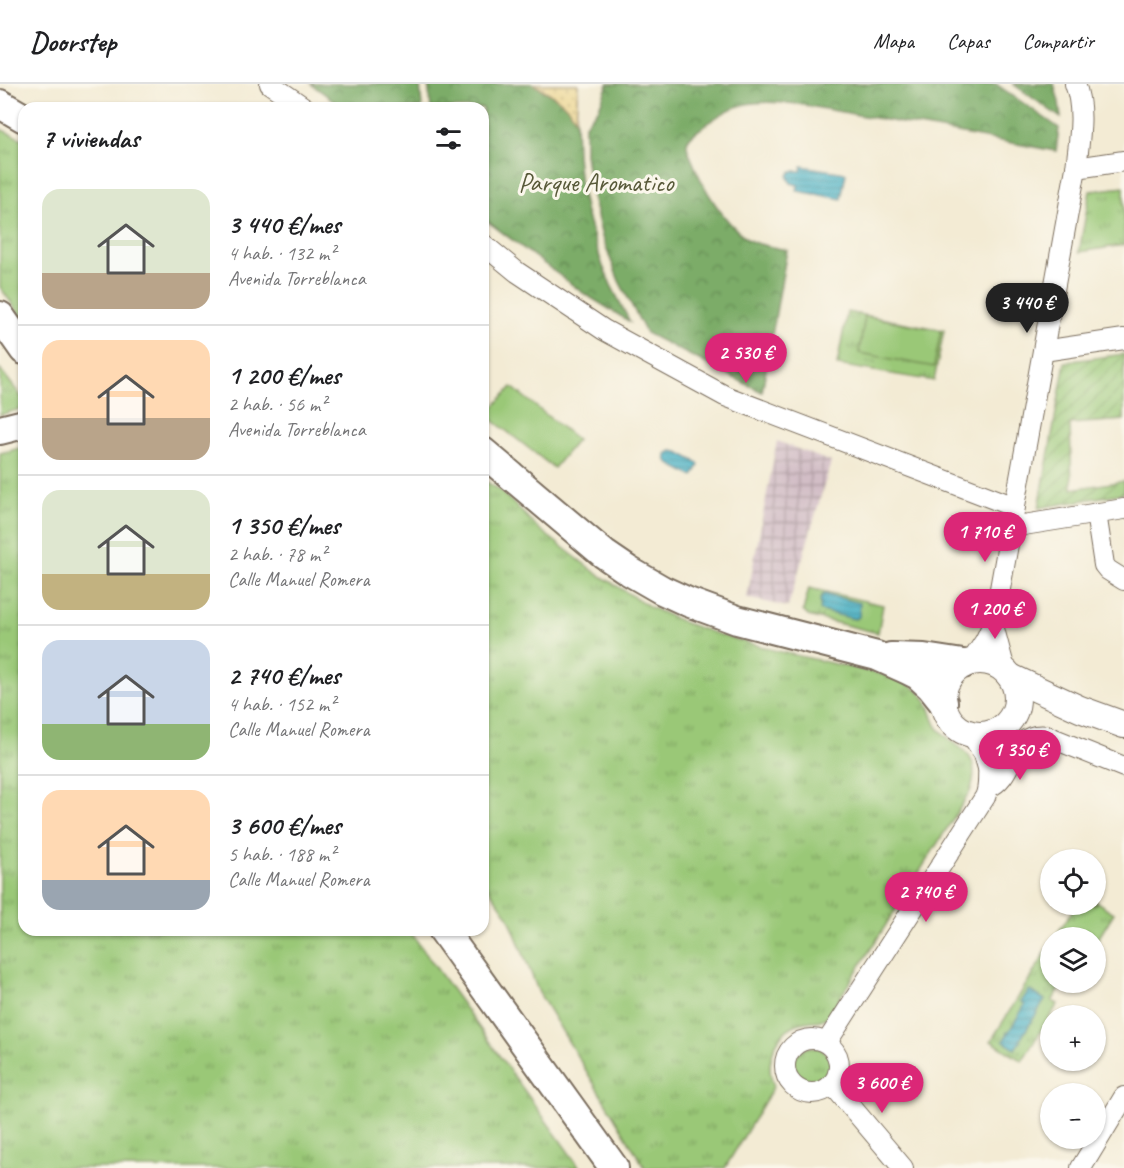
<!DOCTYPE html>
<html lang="es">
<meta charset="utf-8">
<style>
body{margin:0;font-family:Caveat,sans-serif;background:#f6f6f6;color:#202124;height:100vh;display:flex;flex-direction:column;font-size:22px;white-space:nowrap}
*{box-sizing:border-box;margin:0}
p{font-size:20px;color:#757577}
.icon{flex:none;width:33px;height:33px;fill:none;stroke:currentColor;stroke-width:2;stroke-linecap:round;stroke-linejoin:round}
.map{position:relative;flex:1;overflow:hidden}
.side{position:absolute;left:18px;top:18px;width:471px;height:834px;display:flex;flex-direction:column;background:#fff;border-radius:18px;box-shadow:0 2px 4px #0004}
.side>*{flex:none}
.fabs{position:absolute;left:1040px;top:765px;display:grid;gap:12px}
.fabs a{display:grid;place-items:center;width:66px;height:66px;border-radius:50%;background:#fff;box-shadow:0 2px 4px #0004;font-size:30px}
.price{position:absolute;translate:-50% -51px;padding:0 14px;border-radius:21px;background:#db2777;color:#fff;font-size:20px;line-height:39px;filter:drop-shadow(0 2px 3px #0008)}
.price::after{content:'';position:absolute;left:50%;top:36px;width:18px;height:14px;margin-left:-9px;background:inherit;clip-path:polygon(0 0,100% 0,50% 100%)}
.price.on{background:#222;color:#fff}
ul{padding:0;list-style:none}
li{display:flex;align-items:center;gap:18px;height:150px;padding:0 24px}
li+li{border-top:2px solid #e0e0e0}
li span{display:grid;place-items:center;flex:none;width:168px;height:120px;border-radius:18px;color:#555}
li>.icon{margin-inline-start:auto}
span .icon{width:72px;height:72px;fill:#fffc;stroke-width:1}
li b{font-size:26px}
h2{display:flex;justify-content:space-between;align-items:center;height:72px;padding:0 24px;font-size:26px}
header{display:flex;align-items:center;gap:36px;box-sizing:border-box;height:84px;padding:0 30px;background:#fff;border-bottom:2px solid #e0e0e0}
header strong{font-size:28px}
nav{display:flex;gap:33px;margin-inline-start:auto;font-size:21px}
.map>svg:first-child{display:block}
.industrial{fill:url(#industrial-grid)}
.grass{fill:url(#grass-tufts);stroke:#6a794a;stroke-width:1.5}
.forest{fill:url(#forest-crowns);stroke:#5b6b43;stroke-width:1.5}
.sand{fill:url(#sand-dots);stroke:#94825e;stroke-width:1.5}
.garden{fill:url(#garden-furrows);stroke:#6a794a;stroke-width:1.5}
.pitch{fill:#9ac877;stroke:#6a794a;stroke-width:1.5}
.water{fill:url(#water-rules);stroke:#406c70;stroke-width:1.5}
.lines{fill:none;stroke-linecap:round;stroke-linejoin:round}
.minor-casing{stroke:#7b6e5e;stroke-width:22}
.major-casing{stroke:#7b6e5e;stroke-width:28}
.highway-casing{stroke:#7b6e5e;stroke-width:32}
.minor{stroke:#fff;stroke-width:20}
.major{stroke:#fff;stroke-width:26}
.highway{stroke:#fff;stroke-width:28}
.labels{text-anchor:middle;stroke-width:6;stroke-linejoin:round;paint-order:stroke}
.park-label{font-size:26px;fill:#585939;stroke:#fbf7ec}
</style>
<header>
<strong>Doorstep</strong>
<nav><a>Mapa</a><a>Capas</a><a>Compartir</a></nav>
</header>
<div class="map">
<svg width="1124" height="1084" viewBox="0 0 1124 1084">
<defs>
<pattern id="industrial-grid" width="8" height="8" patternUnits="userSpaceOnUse" patternTransform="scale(1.5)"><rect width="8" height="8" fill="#d2bdc6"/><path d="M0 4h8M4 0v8" fill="none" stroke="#ac9aa0"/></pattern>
<pattern id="grass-tufts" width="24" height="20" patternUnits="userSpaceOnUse" patternTransform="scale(1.5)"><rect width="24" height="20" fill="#9ac877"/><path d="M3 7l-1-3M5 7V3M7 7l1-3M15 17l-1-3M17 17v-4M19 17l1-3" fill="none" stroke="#7fa361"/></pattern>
<pattern id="forest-crowns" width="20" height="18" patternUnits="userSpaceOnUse" patternTransform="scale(1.5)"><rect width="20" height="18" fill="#7bac68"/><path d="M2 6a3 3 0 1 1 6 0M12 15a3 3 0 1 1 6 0" fill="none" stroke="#668c55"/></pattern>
<pattern id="sand-dots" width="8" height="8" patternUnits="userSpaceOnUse" patternTransform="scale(1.5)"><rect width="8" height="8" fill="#eeda9e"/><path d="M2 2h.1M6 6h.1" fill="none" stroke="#cdbb88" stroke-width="1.8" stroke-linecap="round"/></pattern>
<pattern id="garden-furrows" width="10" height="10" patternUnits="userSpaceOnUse" patternTransform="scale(1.5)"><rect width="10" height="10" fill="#9ac877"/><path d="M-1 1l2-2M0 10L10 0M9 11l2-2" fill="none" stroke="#7fa361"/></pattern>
<pattern id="water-rules" width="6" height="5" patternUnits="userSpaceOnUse" patternTransform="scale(1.5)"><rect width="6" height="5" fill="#45afc3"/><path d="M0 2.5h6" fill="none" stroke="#3b8f9e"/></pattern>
</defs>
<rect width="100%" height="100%" fill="#fbf7ec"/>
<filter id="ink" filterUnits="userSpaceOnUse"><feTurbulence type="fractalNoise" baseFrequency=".0167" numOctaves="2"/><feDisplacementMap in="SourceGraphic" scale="12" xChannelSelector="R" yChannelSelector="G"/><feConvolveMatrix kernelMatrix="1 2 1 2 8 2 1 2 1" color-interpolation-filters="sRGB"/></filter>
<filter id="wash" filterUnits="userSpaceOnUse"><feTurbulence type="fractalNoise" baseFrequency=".008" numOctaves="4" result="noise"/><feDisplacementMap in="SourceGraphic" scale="24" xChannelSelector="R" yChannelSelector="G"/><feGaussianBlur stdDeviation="1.35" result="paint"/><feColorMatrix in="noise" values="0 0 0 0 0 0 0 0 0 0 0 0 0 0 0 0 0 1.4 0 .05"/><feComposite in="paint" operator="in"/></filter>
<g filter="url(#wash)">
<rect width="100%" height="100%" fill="#f3ebd4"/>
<polygon class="industrial" points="777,357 831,378 788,523 747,514"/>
<g class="grass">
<polygon points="0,45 24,56 24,237 0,203"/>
<polygon points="1124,103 1124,161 1079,168 1090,107"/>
<polygon points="847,228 944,246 934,297 837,281"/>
<polygon points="0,285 24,316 24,324 0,331"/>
<polygon points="20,364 24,366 24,846 409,846 580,1084 0,1084 0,369"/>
<path d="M483,396L500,406L539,445L596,489L650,523L685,539L720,551L777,567L894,593C906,598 920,606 927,618C932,627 932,636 938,644C958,668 984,667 970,708L829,931C821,939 812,936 801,939C775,946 764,979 774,1002L725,1084H645L539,909L508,832L483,797Z"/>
<polygon points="809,504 883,521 878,549 808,532 803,527"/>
<polygon points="1095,817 1114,829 1095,860 1095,854 1055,853 1076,821 1095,820"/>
<polygon points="1050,862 1050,898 1064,899 1052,917 1058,920 1022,977 991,957"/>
<circle cx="812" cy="982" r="19"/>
</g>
<g class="forest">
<polygon points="311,0 420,0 422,24 344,24"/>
<polygon points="428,0 533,0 558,15 571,27 576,35 577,71 580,101 586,129 602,180 611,201 630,238 583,209 483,134 483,24 431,24"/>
<path d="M608,0H996L1059,44L1056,67L798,20C757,16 736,16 703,43C698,47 688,52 687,59C686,64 690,71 692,76C703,104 723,137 747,155C758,162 775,163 787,166L762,308L646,249L619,197L602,153L589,99L585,70V40L599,24Z"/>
<polygon points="1013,0 1054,0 1059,18 1061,34"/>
</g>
<path class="sand" d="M533,0H578L576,35C566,18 550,9 533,0Z"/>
<polygon class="garden" points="1124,270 1124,336 1070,340 1072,405 1124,397 1124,409 1039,424 1065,278"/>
<g class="pitch">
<polygon points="865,232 941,246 934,283 859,269"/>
<polygon points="512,303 577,356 554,384 486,331"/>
</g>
<g class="water">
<path d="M802,82L846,89L841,115L797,107L798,101L791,99C787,94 787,90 792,87H801Z"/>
<polygon points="672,367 678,368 698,379 699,381 694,391 692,392 671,381 667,377 666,370"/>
<polygon points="824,510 860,519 859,533 855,535 821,527 820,526 821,518 820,517 821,513"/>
<polygon points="1029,906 1045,916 1020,956 1021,957 1020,959 1019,959 1015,965 1003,957 1007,951 1006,950 1007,948 1008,949 1025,921 1021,918"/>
</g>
</g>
<g filter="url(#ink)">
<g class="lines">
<g class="minor-casing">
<g id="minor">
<polyline points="270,0 305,24"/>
<polyline points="1076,84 1124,77"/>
<polyline points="483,160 517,188 604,246 725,312 1015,423"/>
<polyline points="1043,267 1124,255"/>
<polyline points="1096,429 1104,481 1108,486 1124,496"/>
<polyline points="1011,443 1124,425"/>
<polyline points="993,541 1005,586"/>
<path d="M972,577L985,557L994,538L1076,84C1079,58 1085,25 1075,0"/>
<polyline points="971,650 984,670 988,684"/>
<path d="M989,703C1016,692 1009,647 1047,652L1124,683"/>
<circle cx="812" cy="982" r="27"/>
<path d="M827,958L985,713C990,702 987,693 989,682C990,670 994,659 997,647"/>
<polyline points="832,1000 903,1084"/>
<polyline points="1081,1084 1124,1013"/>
</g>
</g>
<g class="major-casing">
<g id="major">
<circle cx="980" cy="614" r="37"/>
<polyline points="1011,593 1080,625 1124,641"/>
</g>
</g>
<g class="highway-casing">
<g id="highway">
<polyline points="0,20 24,34"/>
<polyline points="0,232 24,266"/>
<polyline points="0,346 24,340"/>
<polyline points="483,368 604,470 629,487 662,506 688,518 737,536 877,572 908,586 918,591 931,603 943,618"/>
<polyline points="891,573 924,574 963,580"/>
<polyline points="443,846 614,1084"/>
</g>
</g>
<use href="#minor" class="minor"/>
<use href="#major" class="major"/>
<use href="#highway" class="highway"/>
</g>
</g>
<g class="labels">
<g class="park-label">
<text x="596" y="107">Parque Aromatico</text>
</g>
</g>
</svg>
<div class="fabs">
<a><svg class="icon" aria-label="locate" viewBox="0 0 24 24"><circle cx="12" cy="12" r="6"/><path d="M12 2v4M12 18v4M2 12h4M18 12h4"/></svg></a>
<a><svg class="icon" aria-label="layers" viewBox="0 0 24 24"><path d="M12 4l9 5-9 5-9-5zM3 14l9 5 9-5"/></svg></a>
<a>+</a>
<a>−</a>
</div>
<b class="price on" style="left:1027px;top:250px">3 440 €</b>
<b class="price" style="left:746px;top:300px">2 530 €</b>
<b class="price" style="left:985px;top:479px">1 710 €</b>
<b class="price" style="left:995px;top:556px">1 200 €</b>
<b class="price" style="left:1020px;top:697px">1 350 €</b>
<b class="price" style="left:926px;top:839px">2 740 €</b>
<b class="price" style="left:882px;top:1030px">3 600 €</b>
<section class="side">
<h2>7 viviendas<svg class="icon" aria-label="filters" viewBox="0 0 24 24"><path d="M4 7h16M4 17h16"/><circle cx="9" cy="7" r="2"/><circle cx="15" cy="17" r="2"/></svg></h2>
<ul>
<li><span style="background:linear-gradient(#dfe7d0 70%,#b9a48a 0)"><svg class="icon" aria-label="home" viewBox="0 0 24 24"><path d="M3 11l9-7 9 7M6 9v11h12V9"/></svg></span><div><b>3 440 €/mes</b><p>4 hab. · 132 m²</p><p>Avenida Torreblanca</p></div></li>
<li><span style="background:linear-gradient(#ffd9b3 65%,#b9a48a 0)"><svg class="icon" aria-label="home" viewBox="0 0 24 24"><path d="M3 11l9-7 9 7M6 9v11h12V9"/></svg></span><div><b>1 200 €/mes</b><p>2 hab. · 56 m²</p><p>Avenida Torreblanca</p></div></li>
<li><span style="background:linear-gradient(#dfe7d0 70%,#c2b280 0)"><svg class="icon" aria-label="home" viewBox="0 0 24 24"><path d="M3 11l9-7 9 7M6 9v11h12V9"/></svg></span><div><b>1 350 €/mes</b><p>2 hab. · 78 m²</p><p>Calle Manuel Romera</p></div></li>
<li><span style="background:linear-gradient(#c9d6e8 70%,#8fb573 0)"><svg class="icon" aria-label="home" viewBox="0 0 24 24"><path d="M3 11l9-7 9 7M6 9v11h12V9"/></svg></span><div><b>2 740 €/mes</b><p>4 hab. · 152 m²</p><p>Calle Manuel Romera</p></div></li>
<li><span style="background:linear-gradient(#ffd9b3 75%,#9aa5b1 0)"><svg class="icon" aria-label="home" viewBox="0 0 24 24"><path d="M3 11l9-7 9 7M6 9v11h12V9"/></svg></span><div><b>3 600 €/mes</b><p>5 hab. · 188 m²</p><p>Calle Manuel Romera</p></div></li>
</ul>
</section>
</div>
